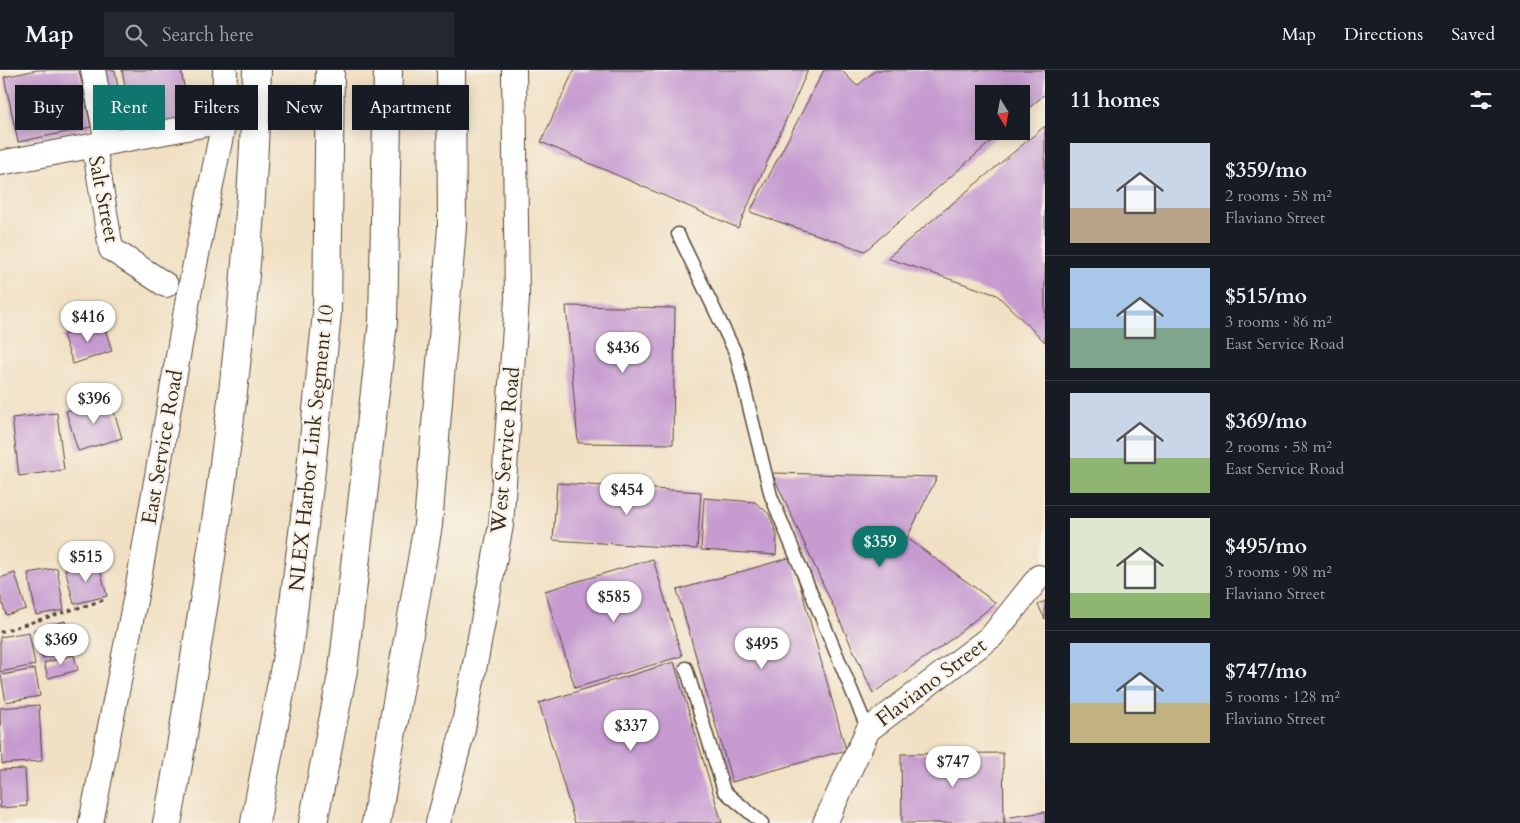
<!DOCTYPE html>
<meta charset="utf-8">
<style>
body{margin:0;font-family:Cardo,serif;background:#242831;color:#f1f3f6;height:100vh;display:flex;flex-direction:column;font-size:19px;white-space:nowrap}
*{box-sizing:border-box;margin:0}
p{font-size:16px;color:#9ea1a6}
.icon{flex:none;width:28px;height:28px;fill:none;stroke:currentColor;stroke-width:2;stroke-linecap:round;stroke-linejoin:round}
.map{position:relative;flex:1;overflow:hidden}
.details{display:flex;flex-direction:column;background:#171b24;width:475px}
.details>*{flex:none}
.hud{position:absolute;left:15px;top:15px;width:475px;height:45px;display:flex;gap:10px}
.needle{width:32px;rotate:169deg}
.fabs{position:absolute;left:975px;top:15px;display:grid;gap:10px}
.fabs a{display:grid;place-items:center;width:55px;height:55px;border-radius:0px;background:#171b24;box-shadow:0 2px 12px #0003;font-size:25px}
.price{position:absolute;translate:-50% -42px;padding:0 11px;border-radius:18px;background:#fff;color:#222;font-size:16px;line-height:32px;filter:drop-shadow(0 1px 2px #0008)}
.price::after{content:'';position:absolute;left:50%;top:30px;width:15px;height:11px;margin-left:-8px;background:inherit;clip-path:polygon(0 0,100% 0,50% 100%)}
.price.on{background:#0f766e;color:#fff}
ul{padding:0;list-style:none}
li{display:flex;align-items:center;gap:15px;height:125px;padding:0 25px}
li+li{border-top:1px solid #363941}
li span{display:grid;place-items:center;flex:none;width:140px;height:100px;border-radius:0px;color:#555}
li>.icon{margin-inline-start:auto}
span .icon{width:60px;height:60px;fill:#fffc;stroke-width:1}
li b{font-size:21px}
h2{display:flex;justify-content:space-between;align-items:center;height:60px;padding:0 25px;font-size:21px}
.tag{padding:0 18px;border-radius:0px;background:#171b24;box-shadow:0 2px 12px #0003;font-size:18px;line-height:45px}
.tag.on{background:#0f766e;color:#fff}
header{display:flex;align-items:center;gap:30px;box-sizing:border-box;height:70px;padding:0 25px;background:#171b24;border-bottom:1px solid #363941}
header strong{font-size:24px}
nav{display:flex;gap:28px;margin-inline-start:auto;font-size:18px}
.search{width:350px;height:45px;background:#242831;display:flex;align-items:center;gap:12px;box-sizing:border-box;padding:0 18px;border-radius:0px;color:#9ea1a6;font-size:19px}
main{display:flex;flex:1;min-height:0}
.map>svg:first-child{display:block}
.building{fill:#c69bd0}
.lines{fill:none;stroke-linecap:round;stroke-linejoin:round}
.service-casing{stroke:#564537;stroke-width:15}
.minor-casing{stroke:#564537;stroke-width:26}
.motorway-casing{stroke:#564537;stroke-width:30}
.path{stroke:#564537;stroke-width:3;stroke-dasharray:4 4;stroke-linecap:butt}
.service{stroke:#fff;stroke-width:12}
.minor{stroke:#fff;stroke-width:24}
.motorway{stroke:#fff;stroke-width:28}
.labels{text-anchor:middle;stroke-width:4.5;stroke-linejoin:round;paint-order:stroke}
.street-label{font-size:21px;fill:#3b2a1e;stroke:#f7f3e8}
</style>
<header>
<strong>Map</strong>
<div class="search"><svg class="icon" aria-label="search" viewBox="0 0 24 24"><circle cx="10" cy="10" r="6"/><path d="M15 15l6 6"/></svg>Search here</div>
<nav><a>Map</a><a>Directions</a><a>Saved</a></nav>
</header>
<main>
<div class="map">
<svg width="1045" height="753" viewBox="0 0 1045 753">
<rect width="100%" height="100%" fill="#f7f3e8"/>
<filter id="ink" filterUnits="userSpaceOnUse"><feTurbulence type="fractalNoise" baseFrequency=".02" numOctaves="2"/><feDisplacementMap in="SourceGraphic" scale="10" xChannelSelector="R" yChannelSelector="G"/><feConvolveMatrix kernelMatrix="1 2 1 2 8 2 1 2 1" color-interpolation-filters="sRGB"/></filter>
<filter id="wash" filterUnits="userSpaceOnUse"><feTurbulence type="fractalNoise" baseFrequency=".0096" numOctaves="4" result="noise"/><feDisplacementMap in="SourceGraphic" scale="20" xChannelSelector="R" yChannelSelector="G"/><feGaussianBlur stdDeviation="1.12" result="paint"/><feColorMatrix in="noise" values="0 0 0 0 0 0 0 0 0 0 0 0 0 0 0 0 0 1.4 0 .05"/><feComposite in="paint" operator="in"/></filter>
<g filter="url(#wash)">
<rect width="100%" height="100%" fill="#f1e0c3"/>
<g id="blocks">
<g class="building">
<polygon points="37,0 79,0 91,57 18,72 4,7"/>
<polygon points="98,0 115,0 122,43 105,46"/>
<polygon points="122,0 181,0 190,49 133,60"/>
<polygon points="574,0 808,0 738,158 541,72"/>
<polygon points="824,0 841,0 857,16 876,0 1045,0 1045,24 1021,45 1021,24 984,24 984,61 1003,61 865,181 750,142"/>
<polygon points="1045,56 1045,272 997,225 887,188"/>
<polygon points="566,236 675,238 673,374 578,373"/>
<polygon points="103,252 112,281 73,294 63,265"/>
<polygon points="110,329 122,368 78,381 66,341"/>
<polygon points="57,343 64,400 19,406 12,348"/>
<polygon points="772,403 937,407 907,468 996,533 945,574 873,623"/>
<polygon points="557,413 701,422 697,479 553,470"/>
<polygon points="704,428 755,432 769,444 777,465 776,485 701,480"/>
<polygon points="792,487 846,680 732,712 677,520"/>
<polygon points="653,489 682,586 575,618 545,521"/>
<polygon points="98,491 107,526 74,534 65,499"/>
<polygon points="57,498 64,540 36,545 28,503"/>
<polygon points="15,503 26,539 6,545 0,525 0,508"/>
<polygon points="1045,531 1045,549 1038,535"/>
<polygon points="65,551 72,580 42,588 34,560"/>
<polygon points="29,562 35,595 0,602 0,567"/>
<polygon points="74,585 78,600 48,608 44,593"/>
<polygon points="674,592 722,753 575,753 539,633"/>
<polygon points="35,599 40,626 6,632 1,605"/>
<polygon points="39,635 42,691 2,694 0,638"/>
<polygon points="1003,683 1004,753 902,753 901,684"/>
<polygon points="25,699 27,736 0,738 0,700"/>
<polygon points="1045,742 1045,753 1005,753 1004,748"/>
</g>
</g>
</g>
<g filter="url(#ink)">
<use href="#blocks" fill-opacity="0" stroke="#564537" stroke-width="1"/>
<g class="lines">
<g class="service-casing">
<g id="service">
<polyline points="678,164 736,284 771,426 868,660"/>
<polyline points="686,598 724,721 762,753"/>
</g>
</g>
<g class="minor-casing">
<g id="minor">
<polyline points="93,0 107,72"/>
<polyline points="94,75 111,179 166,215"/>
<polyline points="0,93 224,51"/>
<polyline points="91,753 137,520 188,229 224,51 225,0"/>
<polyline points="438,753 462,664 501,455 517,229 514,0"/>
<polyline points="825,753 868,660 992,566 1039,507"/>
</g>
</g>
<g class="motorway-casing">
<g id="motorway">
<path d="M167,753C180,692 188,630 198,569C229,381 252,190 257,0"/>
<polyline points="255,753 288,581 310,408 327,243 330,0"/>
<polyline points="313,753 343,600 383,252 388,0"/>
<polyline points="376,753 428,455 452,157 451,0"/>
</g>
</g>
<polyline class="path" points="0,562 107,529"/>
<use href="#service" class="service"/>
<use href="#minor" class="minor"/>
<use href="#motorway" class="motorway"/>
</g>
</g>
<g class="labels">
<g class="street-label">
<text transform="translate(104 129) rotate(79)" y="7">Salt Street</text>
<text transform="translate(162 377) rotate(-80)" y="7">East Service Road</text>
<text transform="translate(311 378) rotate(-84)" y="7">NLEX Harbor Link Segment 10</text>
<text transform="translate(505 380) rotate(-85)" y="7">West Service Road</text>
<text transform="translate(931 612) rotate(-37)" y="7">Flaviano Street</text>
</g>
</g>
</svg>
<div class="fabs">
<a><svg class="needle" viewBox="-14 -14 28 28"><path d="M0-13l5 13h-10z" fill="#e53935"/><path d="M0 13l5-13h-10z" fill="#9ea1a6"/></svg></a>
</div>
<b class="price" style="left:88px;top:273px">$416</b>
<b class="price" style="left:623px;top:304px">$436</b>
<b class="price" style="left:94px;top:355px">$396</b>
<b class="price" style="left:627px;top:446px">$454</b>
<b class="price on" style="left:880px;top:498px">$359</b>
<b class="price" style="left:86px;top:513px">$515</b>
<b class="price" style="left:614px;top:553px">$585</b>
<b class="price" style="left:61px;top:596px">$369</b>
<b class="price" style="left:762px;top:600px">$495</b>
<b class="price" style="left:631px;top:682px">$337</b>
<b class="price" style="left:953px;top:718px">$747</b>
<div class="hud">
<a class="tag">Buy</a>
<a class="tag on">Rent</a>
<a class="tag">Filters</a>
<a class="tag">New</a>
<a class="tag">Apartment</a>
</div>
</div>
<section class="details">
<h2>11 homes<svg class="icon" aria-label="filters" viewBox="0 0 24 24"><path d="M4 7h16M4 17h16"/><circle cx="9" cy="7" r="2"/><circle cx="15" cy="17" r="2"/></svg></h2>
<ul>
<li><span style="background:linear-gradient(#c9d6e8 65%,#b9a48a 0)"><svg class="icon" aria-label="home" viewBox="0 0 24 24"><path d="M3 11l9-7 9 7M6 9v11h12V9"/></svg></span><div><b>$359/mo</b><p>2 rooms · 58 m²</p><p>Flaviano Street</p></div></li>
<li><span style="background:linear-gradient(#a9c7e8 60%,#7fa58c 0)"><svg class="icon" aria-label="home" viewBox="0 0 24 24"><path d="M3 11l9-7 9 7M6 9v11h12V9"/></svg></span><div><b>$515/mo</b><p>3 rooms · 86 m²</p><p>East Service Road</p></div></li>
<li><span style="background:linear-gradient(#c9d6e8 65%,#8fb573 0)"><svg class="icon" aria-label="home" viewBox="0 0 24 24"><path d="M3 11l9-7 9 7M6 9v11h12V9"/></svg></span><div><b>$369/mo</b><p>2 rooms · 58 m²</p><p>East Service Road</p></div></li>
<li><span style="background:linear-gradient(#dfe7d0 75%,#8fb573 0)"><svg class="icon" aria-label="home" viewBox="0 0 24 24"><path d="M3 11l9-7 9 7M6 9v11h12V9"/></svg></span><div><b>$495/mo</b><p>3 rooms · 98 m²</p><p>Flaviano Street</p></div></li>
<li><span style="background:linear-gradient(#a9c7e8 60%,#c2b280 0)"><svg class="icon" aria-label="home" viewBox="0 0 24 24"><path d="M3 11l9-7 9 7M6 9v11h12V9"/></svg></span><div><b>$747/mo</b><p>5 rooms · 128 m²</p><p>Flaviano Street</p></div></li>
</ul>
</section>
</main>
